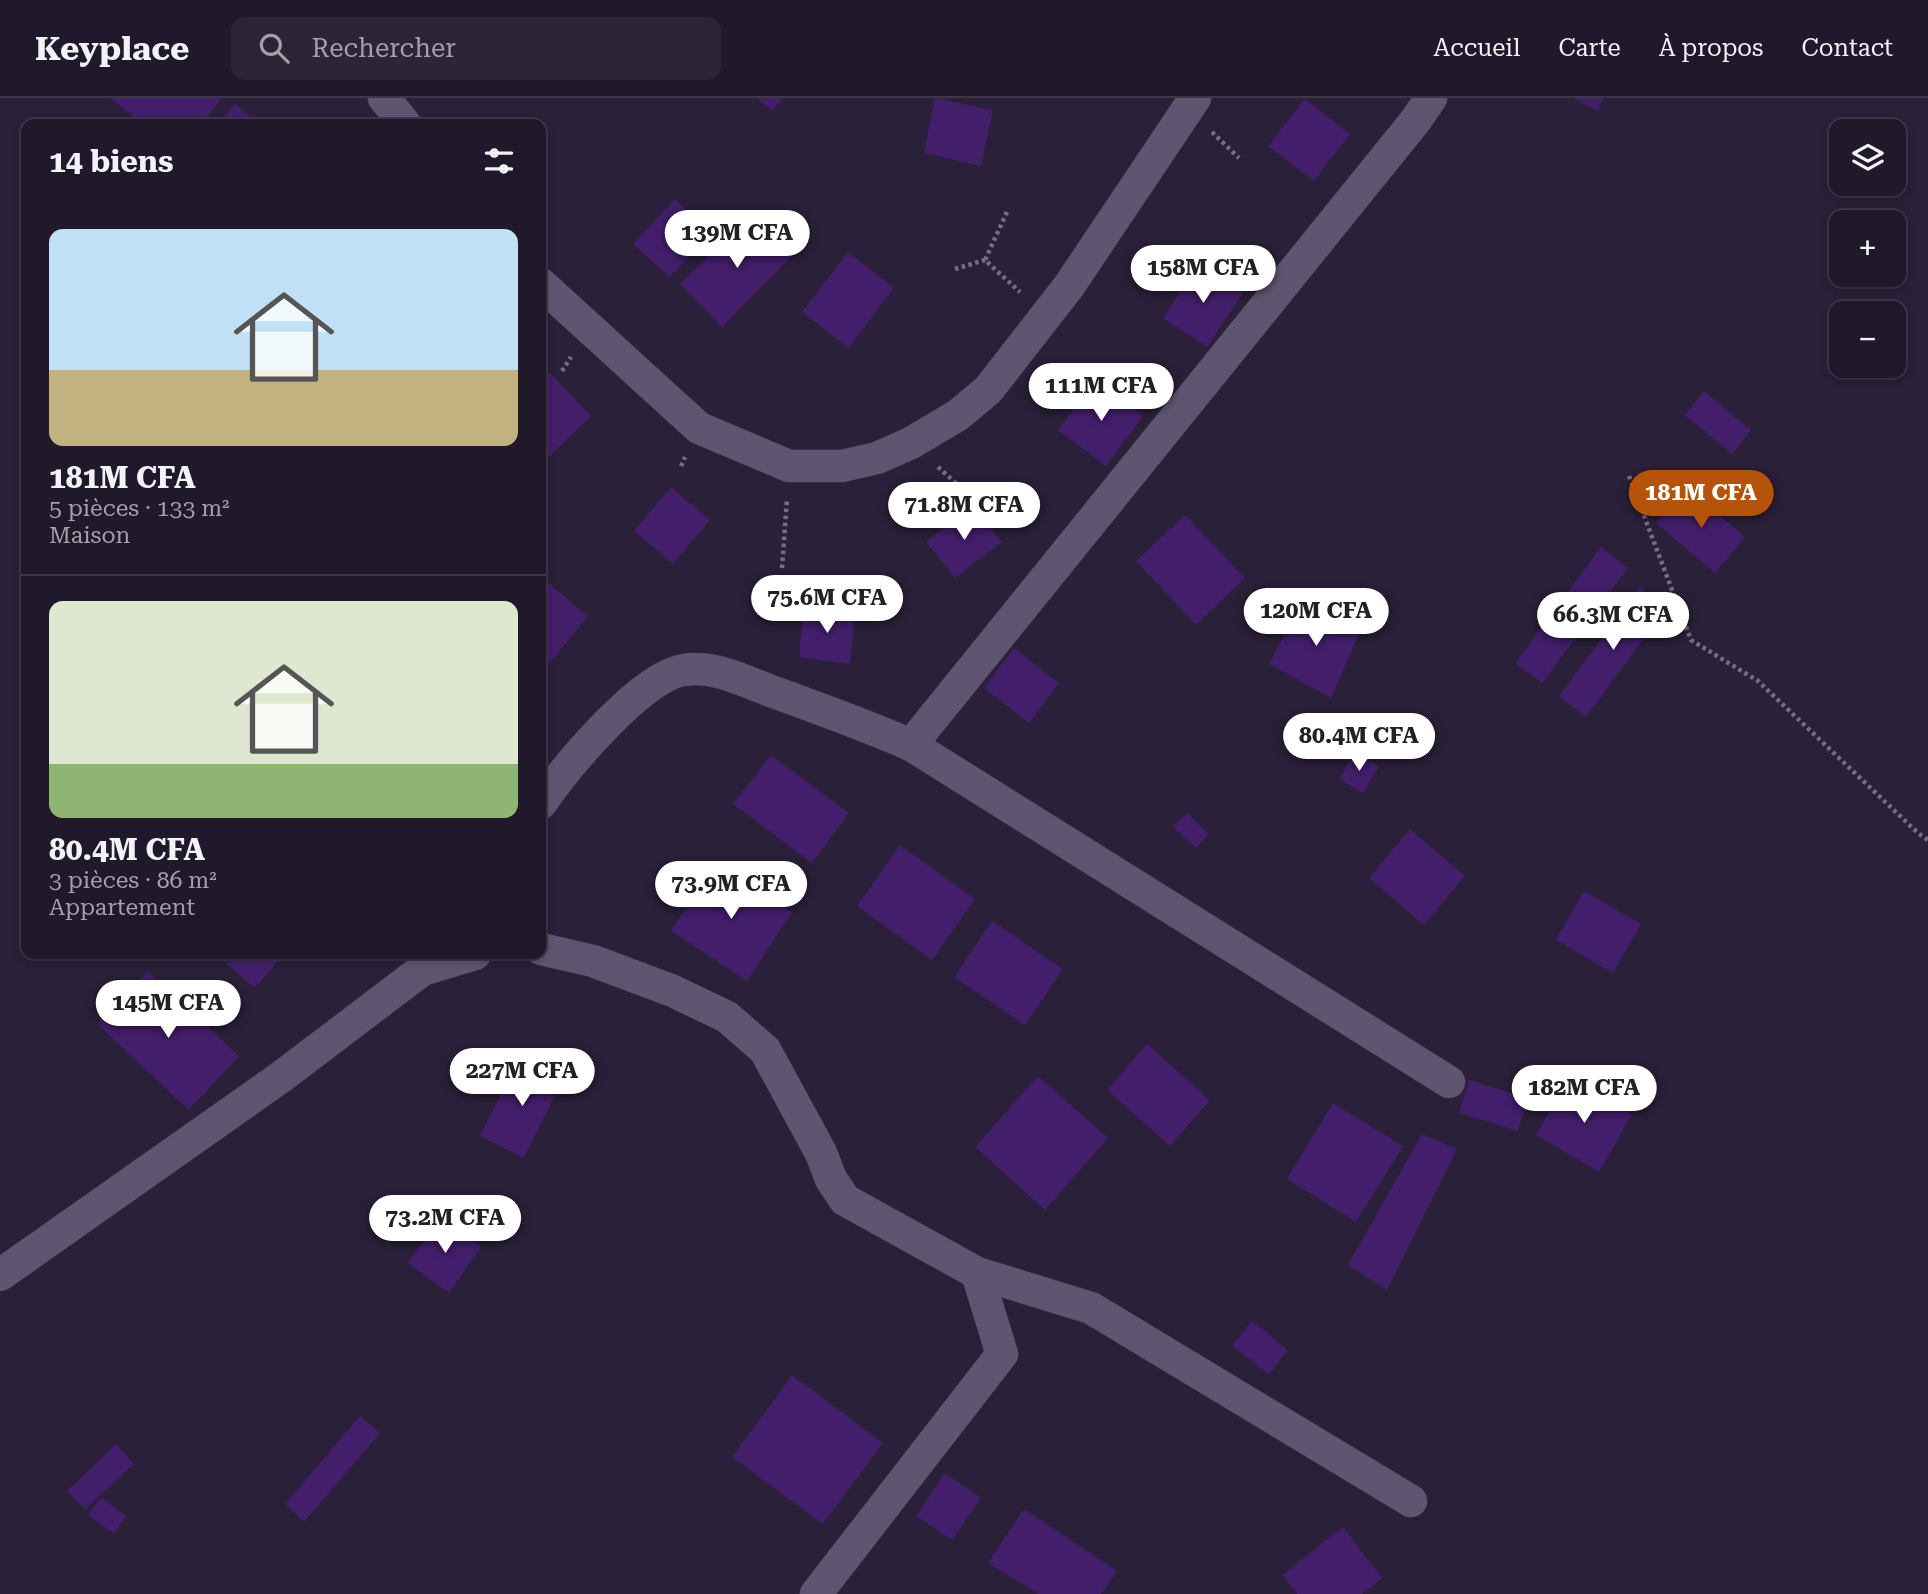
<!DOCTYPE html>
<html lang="fr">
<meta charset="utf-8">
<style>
body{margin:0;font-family:"Roboto Serif",serif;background:#2d2537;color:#f1f3f6;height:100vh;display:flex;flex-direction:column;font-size:26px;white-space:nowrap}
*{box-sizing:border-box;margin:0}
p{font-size:23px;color:#a2a0a9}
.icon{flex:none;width:38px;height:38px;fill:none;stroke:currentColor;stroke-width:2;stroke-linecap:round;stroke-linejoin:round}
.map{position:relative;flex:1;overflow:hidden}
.drawer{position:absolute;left:21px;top:21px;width:525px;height:840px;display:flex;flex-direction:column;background:#20182b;border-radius:14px;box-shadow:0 4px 10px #0003,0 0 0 2px #3d3747}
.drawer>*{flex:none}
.controls{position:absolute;left:1829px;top:21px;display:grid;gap:14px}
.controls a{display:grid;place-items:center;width:77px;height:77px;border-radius:14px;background:#20182b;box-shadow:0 4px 10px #0003,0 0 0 2px #3d3747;font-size:35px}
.price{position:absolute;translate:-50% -60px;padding:0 16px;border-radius:24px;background:#fff;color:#222;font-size:23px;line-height:46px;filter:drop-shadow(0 2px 4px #0008)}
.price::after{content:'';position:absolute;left:50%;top:42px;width:21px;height:16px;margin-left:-10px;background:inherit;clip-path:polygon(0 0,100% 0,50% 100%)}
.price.selected{background:#b45309;color:#fff}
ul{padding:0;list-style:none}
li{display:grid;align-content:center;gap:14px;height:371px;padding:0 28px}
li+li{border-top:2px solid #3d3747}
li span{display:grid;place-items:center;height:217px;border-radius:14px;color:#555}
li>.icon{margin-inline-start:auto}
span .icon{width:126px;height:126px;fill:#fffc;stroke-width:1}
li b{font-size:30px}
h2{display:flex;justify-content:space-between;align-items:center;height:84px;padding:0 28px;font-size:30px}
header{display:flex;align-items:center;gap:42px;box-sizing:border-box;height:98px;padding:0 35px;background:#20182b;border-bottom:2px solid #3d3747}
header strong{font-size:33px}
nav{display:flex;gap:38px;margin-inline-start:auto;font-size:24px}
.search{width:490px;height:63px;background:#2d2537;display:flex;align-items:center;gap:18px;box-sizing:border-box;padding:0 24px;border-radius:14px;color:#a2a0a9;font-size:26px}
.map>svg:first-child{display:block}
.building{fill:#431e6b}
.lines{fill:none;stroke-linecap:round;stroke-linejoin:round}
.minor-casing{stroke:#463e53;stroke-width:33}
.path{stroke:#776e84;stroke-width:4.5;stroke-dasharray:3.5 3.5;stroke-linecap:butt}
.minor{stroke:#5f5571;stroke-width:32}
</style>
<header>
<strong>Keyplace</strong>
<div class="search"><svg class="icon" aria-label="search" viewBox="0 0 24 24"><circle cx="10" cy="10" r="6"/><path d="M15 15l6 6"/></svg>Rechercher</div>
<nav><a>Accueil</a><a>Carte</a><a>À propos</a><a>Contact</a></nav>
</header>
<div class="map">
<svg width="1928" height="1496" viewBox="0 0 1928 1496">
<rect width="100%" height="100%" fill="#2a2039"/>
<g class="building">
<polygon points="110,0 222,0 201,26 143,26"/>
<polygon points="757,0 783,0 772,13"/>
<polygon points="935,0 993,12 981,68 924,55"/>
<polygon points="1573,0 1604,0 1598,13"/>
<polygon points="1305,1 1350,36 1314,83 1268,48"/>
<polygon points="235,6 260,26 218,26"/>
<polygon points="675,101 711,135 670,179 633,146"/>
<polygon points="752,115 793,157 722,229 680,186"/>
<polygon points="848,154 894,190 849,250 802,214"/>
<polygon points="1199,165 1243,195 1207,249 1163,220"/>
<polygon points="550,275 591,318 550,358 541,349 541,284"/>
<polygon points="1095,283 1143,318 1106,368 1058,332"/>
<polygon points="1704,293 1751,332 1732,356 1685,317"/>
<polygon points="671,389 710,422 673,466 634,433"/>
<polygon points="1687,389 1745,439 1715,475 1656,425"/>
<polygon points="972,407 1002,444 955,480 926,444"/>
<polygon points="1185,417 1245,480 1196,527 1136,463"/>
<polygon points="1601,449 1628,470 1542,585 1515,565"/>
<polygon points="541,479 588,518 548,567 541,561"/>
<polygon points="1640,489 1667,509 1586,619 1559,598"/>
<polygon points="1305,499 1360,534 1331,600 1269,566"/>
<polygon points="804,509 855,515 850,566 799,559"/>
<polygon points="1014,550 1059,585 1029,625 984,590"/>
<polygon points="1355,654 1379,668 1363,695 1339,681"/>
<polygon points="771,657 849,715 812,765 733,706"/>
<polygon points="1187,715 1209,736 1196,750 1173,729"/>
<polygon points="1410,731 1465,778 1424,827 1369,780"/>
<polygon points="900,747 975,801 932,862 857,808"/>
<polygon points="715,764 792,814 747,883 671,833"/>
<polygon points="1584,793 1641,826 1613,875 1556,842"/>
<polygon points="992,823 1063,871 1025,927 954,879"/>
<polygon points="234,856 284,856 255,890 226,866"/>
<polygon points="148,873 239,958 189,1012 97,926"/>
<polygon points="1147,946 1210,1002 1170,1048 1107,992"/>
<polygon points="519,959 563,981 524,1060 480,1038"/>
<polygon points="1038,978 1108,1040 1045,1112 975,1049"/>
<polygon points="1569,980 1632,1016 1599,1074 1536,1037"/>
<polygon points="1469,982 1528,1000 1518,1033 1459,1015"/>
<polygon points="1333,1005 1403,1048 1356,1124 1287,1081"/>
<polygon points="1422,1036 1457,1051 1387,1192 1348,1167"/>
<polygon points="441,1119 481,1149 449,1195 408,1165"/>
<polygon points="1252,1223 1288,1252 1269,1276 1232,1248"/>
<polygon points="792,1277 883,1345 823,1426 732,1359"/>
<polygon points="360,1318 380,1335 304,1424 285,1406"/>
<polygon points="116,1346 134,1366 85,1411 67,1393"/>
<polygon points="945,1375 981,1400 952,1442 916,1418"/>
<polygon points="101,1399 126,1418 114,1436 88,1417"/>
<polygon points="1024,1411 1117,1473 1101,1496 1038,1496 988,1465"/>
<polygon points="1343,1429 1382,1480 1362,1496 1297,1496 1282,1477"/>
</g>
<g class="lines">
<g class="minor-casing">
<g id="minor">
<polyline points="384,0 405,26"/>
<polyline points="541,186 699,330 789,368 842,368 877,360 911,345 958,317 988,292 1069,188 1195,0"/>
<polyline points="911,647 1449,984"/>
<path d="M541,705C566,669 641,578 684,572C713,567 744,583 771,593C818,610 865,627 911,647L1416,22L1431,0"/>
<polyline points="541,851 593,863 673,893 727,919 765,952 821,1055 831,1081 845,1102 977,1175 1091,1210 1411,1403"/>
<polyline points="422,872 475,856"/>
<polyline points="0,1177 281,979 422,872 434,856"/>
<polyline points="816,1496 1002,1256 977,1175"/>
</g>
</g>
<g class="path">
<polyline points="1212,34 1239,60"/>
<polyline points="1007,114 985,162 1020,194"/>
<polyline points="955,171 985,162"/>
<polyline points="562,273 571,259"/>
<polyline points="1034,291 1046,302"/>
<polyline points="681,368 685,359"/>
<polyline points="938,369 958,387"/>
<polyline points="1629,378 1691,542 1758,583 1919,736 1928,742"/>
<polyline points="782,470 787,401"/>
</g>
<use href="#minor" class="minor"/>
</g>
</svg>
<div class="controls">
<a><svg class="icon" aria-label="layers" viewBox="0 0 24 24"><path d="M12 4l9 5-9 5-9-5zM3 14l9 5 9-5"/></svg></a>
<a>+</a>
<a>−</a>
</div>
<b class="price" style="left:737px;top:172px">139M CFA</b>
<b class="price" style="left:1203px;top:207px">158M CFA</b>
<b class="price" style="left:1101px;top:325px">111M CFA</b>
<b class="price selected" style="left:1701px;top:432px">181M CFA</b>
<b class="price" style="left:964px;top:444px">71.8M CFA</b>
<b class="price" style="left:827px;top:537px">75.6M CFA</b>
<b class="price" style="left:1316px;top:550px">120M CFA</b>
<b class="price" style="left:1613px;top:554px">66.3M CFA</b>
<b class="price" style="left:1359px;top:675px">80.4M CFA</b>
<b class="price" style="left:731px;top:823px">73.9M CFA</b>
<b class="price" style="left:168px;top:942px">145M CFA</b>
<b class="price" style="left:522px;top:1010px">227M CFA</b>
<b class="price" style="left:1584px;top:1027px">182M CFA</b>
<b class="price" style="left:445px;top:1157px">73.2M CFA</b>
<section class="drawer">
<h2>14 biens<svg class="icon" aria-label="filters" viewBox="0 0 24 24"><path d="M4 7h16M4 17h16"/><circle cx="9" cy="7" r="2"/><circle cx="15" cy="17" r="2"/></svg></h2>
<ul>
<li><span style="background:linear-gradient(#bfe0f5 65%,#c2b280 0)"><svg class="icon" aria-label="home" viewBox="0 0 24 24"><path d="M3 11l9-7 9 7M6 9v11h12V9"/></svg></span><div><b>181M CFA</b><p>5 pièces · 133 m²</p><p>Maison</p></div></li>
<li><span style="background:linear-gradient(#dfe7d0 75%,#8fb573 0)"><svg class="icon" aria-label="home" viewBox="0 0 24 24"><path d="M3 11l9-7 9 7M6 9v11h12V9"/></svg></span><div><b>80.4M CFA</b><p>3 pièces · 86 m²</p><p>Appartement</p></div></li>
</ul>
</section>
</div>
